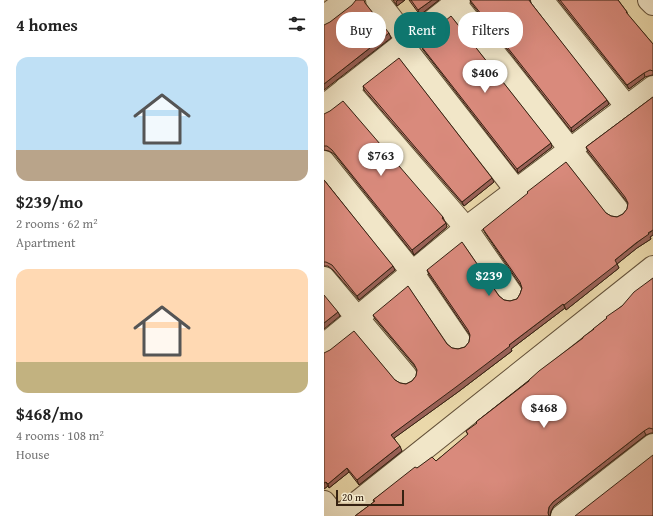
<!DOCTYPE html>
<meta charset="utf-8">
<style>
body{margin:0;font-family:"Gentium Book Plus",serif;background:#f6f6f6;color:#222;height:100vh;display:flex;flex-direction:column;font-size:15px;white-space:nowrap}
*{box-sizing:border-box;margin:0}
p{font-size:13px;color:#767676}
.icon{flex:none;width:22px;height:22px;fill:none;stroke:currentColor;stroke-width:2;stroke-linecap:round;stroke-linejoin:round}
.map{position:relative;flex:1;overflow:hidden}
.panel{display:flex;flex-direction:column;background:#fff;width:324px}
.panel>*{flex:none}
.banner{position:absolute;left:12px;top:12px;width:257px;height:36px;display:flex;gap:8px}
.scale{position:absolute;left:12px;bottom:10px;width:68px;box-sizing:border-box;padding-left:4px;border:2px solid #362212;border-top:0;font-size:11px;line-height:14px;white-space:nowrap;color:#362212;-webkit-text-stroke:3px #f1e6c8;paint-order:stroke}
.price{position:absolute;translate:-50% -34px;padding:0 9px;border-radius:14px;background:#fff;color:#222;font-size:13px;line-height:26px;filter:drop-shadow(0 1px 2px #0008)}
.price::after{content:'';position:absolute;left:50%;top:24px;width:12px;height:9px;margin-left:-6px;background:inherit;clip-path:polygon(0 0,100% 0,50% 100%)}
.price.active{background:#0f766e;color:#fff}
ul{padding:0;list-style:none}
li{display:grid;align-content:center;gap:8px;height:212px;padding:0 16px}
li span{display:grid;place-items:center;height:124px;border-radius:12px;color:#555}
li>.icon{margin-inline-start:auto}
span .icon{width:72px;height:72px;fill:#fffc;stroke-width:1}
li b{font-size:17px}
h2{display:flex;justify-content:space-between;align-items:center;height:48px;padding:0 16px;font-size:17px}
.tag{padding:0 14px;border-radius:16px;background:#fff;box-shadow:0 4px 16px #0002;font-size:14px;line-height:36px}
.tag.active{background:#0f766e;color:#fff}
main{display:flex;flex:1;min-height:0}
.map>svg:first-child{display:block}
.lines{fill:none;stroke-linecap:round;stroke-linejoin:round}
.minor-casing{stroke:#635038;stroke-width:24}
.minor{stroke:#f1e6c8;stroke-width:22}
.wall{fill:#bb776b;stroke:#362212}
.shaded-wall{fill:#986157;stroke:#362212}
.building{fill:#d98a7c;stroke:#362212}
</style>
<main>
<section class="panel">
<h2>4 homes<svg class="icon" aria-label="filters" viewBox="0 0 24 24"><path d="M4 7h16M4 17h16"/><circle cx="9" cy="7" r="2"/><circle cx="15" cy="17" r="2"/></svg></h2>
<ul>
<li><span style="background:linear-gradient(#bfe0f5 75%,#b9a48a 0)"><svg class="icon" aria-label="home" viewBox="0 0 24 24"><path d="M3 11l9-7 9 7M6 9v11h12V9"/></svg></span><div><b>$239/mo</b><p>2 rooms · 62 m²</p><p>Apartment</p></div></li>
<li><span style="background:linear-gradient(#ffd9b3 75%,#c2b280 0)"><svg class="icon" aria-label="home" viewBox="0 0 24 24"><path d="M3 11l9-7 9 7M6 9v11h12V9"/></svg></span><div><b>$468/mo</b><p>4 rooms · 108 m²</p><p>House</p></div></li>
</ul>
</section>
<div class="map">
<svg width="329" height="516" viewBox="0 0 329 516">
<rect width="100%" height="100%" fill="#ead8aa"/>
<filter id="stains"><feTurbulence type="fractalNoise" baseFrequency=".005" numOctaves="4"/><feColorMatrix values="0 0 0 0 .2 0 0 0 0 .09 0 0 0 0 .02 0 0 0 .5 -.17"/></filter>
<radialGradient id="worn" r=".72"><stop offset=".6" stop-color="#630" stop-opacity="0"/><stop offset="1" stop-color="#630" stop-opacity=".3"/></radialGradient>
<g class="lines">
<g class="minor-casing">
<g id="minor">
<polyline points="53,0 84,40"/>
<polyline points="218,0 303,107"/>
<polyline points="325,0 329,4"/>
<polyline points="131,3 293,209"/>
<polyline points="0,17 22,0"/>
<polyline points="78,44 192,190"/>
<polyline points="22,88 142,228 187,293"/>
<polyline points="0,106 135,0"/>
<polyline points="0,162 88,272 135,341"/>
<polyline points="0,278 82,376"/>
<polyline points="0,345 142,228 329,87"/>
<polyline points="0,502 11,516"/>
<polyline points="16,516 329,267"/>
<polyline points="238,516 329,445"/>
</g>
</g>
<use href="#minor" class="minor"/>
</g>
<g class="wall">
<polygon points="69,0 81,0 73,6"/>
<polygon points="85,0 115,0 96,15"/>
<polygon points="146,0 206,0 207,3 285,104 248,132 147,3"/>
<polygon points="234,0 294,0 303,12 304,15 329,44 329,75 328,75 321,77 305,89"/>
<polygon points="109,31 228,147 194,173 99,50 97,46 111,35"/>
<polygon points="39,86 170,182 140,206 40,90"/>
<polygon points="329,97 329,235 326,237 327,239 313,248 293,264 295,268 242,310 241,308 187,349 188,351 134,392 70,438 78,451 35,485 25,472 5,488 4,486 0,489 0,353 71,380 76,383 82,384 88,381 92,376 93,370 92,368 51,319 49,315 123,344 128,348 134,349 141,347 145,342 146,335 145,334 105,275 103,270 175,296 180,300 186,301 193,299 196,294 198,288 197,286 161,233 159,229 282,213 287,216 293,217 299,214 303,209 304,203 303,202 264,152 262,147"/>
<polygon points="0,114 119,217 123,227 90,255 10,154 5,151 0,150"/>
<polygon points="0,180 71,270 35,300 9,270 4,266 0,266"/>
<polygon points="329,278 329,433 327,433 322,435 230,506 227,511 226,516 31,516 50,502 49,500 93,468 112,461 144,435 142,431 153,424 152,422 259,338 298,306"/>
</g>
<g class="shaded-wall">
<polygon points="74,0 81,0 73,6 72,2"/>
<polygon points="108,0 115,0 96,15 94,10"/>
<polygon points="65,33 67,38 0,90 0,84"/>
<polygon points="320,73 321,77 305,89 303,85"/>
<polygon points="283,100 285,104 248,132 247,128"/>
<polygon points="227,143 228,147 194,173 193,169"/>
<polygon points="168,178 170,182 140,206 138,202"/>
<polygon points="122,223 123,227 90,255 88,250"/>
<polygon points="329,230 329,235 326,237 327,239 313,248 293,264 295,268 242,310 240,305 291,260"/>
<polygon points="69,266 71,270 35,300 33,296"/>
<polygon points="239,304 241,308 187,349 188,351 134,392 69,439 67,435"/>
<polygon points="14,312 16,316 0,329 0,323"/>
<polygon points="320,431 322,435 230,506 227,511 226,516 225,516 224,513 225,507 229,502"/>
<polygon points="76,446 78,451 35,485 33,480"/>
<polygon points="23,468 25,472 5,488 4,484"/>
<polygon points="2,482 4,486 0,489 0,483"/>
</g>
<g class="building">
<polygon points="32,0 40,0 41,3 65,33 0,84 0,25 6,22 28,5"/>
<polygon points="87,0 108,0 94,10"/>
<polygon points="146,0 205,0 207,3 283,100 247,128"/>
<polygon points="236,0 294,0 303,12 302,12 329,44 329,71 326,70 320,73 303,85"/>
<polygon points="127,16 227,143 193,169 97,46 112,34 109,31"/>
<polygon points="75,58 168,178 138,202 39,86"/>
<polygon points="329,97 329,230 324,233 325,234 312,243 291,260 293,264 240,305 239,304 185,345 186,346 132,387 67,435 76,446 33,480 23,468 4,484 2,482 0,483 0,353 6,350 30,331 71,380 76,383 82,384 88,381 92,376 93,370 90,364 49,315 84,286 123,344 128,348 134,349 141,347 145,342 146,335 144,330 103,270 138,242 175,296 180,300 186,301 193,299 196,294 198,288 196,282 159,229 204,193 203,192 242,162 282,213 287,216 293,217 299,214 303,209 304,203 301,197 262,147"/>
<polygon points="19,101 119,217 118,218 122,223 88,250 8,150 3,146 0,146 0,114 6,111"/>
<polygon points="0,180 69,266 33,296 8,265 2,262 0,262"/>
<polygon points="329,278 329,429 325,428 320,431 229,502 225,507 224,513 225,516 31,516 51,501 49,500 91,467 93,468 108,457 112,461 144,434 142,431 153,423 152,422 205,381 205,380 215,371 259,338 259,337 270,329 269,329 283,318 282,317 298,306 310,292"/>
<polygon points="0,295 14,312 0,323"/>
<polygon points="329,455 329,516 251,516"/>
</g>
<rect width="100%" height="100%" filter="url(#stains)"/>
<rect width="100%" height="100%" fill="url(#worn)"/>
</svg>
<div class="scale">20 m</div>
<b class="price" style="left:161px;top:94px">$406</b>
<b class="price" style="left:57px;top:177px">$763</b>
<b class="price active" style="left:165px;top:297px">$239</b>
<b class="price" style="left:220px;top:429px">$468</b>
<div class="banner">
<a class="tag">Buy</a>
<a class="tag active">Rent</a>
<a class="tag">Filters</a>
</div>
</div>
</main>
